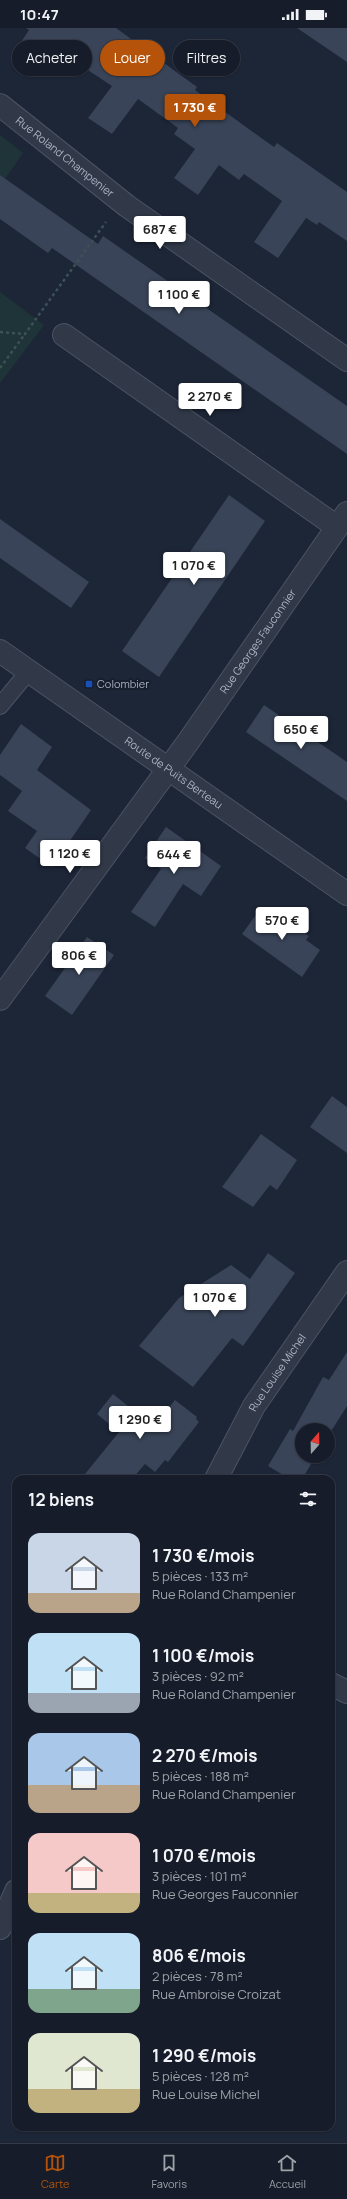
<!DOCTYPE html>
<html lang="fr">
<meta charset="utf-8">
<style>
body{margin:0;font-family:Manrope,sans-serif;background:#1f2531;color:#f1f3f6;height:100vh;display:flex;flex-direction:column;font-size:15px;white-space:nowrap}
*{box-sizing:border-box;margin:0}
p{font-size:13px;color:#9ea1a8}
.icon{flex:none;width:22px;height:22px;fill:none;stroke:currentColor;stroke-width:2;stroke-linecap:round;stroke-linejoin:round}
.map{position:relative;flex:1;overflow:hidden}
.details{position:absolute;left:12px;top:1447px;width:323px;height:656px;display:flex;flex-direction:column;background:#161c29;border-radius:12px;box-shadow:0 1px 3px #0004,0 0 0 1px #353a46}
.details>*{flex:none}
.hud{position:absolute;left:12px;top:12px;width:323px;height:36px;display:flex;gap:8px}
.needle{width:26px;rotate:20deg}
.fabs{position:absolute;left:295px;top:1395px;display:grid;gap:8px}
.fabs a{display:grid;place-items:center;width:40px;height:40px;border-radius:50%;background:#161c29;box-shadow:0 1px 3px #0004,0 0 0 1px #353a46;font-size:20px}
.price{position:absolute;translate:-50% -34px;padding:0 9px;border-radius:4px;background:#fff;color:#222;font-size:13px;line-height:26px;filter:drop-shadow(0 1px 2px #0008)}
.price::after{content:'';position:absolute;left:50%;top:24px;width:12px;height:9px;margin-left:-6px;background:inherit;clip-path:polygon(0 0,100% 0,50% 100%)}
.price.selected{background:#b45309;color:#fff}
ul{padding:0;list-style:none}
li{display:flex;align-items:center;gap:12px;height:100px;padding:0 16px}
li span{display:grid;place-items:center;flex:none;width:112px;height:80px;border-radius:12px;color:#555}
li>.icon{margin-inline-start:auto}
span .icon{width:48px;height:48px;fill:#fffc;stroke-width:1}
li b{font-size:17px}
h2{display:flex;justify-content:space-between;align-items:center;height:48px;padding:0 16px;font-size:17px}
.pill{padding:0 14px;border-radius:18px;background:#161c29;box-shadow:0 1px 3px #0004,0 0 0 1px #353a46;font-size:14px;line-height:36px}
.pill.selected{background:#b45309;color:#fff}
.status{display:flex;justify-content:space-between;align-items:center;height:28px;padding:0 20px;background:#161c29;direction:ltr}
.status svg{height:11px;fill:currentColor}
.tabs{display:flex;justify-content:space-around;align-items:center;height:56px;border-top:1px solid #353a46;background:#161c29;font-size:11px;color:#9ea1a8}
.tabs a{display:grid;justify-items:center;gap:2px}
.tabs .selected{color:#b45309}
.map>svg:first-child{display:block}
.green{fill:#1f3438}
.building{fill:#394458}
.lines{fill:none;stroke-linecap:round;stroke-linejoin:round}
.service-casing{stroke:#4b5363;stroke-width:18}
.minor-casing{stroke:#4b5363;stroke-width:24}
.tertiary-casing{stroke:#4b5363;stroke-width:24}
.path{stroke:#3c5156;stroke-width:2.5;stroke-dasharray:3 3;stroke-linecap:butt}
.service{stroke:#313948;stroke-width:16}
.minor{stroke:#313948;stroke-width:22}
.tertiary{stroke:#313948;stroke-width:22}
.transit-dot{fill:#1a4fb4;stroke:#171e2c;stroke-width:1.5}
.labels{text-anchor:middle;stroke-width:4;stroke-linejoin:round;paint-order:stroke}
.street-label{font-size:11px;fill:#aab3c5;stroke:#171e2c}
.poi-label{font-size:11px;fill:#aab3c5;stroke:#171e2c;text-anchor:start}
</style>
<div class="status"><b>10:47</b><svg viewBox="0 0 49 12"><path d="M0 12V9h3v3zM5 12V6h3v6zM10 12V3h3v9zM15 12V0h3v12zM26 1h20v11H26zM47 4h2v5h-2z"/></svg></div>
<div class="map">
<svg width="347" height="2115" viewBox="0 0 347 2115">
<rect width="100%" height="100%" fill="#1d2637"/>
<g class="green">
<polygon points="0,107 23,125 0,158"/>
<polygon points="0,264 44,297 0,355"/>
</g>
<g class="building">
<polygon points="26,0 116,0 197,59 195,62 246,99 274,119 277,115 347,164 347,213 319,194 317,197 306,190 278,230 254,214 282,173 244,146 239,152 219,137 198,167 174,150 195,121 174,106 178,100 138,71 112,106 88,90 112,58 53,19 35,45 12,28 29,2"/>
<polygon points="297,0 347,0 347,34"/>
<polygon points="0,147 98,216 103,208 347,378 347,426 52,220 48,225 0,191"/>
<polygon points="229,467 265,493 159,649 122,623"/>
<polygon points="0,491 89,554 71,580 0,530"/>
<polygon points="264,677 347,734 347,773 246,704"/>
<polygon points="21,696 52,719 37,742 91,782 52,839 25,820 37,803 8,783 22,763 0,747 0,727"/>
<polygon points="166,799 221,838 201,868 183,856 155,899 131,884 161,841 145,830"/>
<polygon points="261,880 276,890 279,887 309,908 306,912 320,922 302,949 242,906"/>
<polygon points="87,909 114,927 72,987 45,968"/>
<polygon points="332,1068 347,1079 347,1125 310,1099"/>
<polygon points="261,1106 297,1132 277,1162 270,1157 253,1179 222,1159"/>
<polygon points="268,1225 295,1245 243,1318 232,1310 193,1359 139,1318 179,1270 231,1237 250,1251"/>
<polygon points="347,1324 347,1378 328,1408 328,1402 302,1402 302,1428 316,1428 302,1451 290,1451 268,1438 290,1401 293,1403 323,1349 329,1352"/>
<polygon points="113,1366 139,1387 158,1393 175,1372 197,1389 196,1391 199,1394 168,1434 165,1432 155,1444 145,1436 132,1451 81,1451 119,1404 97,1386"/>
</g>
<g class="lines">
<g class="service-casing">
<polyline id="service" points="0,678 29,643"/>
</g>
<g class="minor-casing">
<g id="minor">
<path id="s1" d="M0,77L127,178L347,332"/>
<polyline points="64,307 337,499"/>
<path id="s2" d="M0,971L188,714L347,485"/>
<path id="s3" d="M216,1451L254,1378L347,1244"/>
<polyline points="331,1656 347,1664"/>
<polyline points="0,1900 16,1863"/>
</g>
</g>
<g class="tertiary-casing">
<g id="tertiary">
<path id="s4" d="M0,623L347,866"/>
</g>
</g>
<g class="path">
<polyline points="0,304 25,306 106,194"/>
<polyline points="0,340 25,306"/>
</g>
<use href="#service" class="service"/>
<use href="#minor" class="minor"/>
<use href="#tertiary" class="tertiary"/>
</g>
<rect class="transit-dot" x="85" y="652" width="8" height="8" rx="2"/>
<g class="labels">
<g class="street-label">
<text dy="4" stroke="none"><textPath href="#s1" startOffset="83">Rue Roland Champenier</textPath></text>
<text dy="4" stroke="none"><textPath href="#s2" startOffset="441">Rue Georges Fauconnier</textPath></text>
<text dy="4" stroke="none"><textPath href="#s4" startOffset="212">Route de Puits Berteau</textPath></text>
<text dy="4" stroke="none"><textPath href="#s3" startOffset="123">Rue Louise Michel</textPath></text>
</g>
<g class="poi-label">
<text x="97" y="660">Colombier</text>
</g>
</g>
</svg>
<div class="fabs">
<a><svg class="needle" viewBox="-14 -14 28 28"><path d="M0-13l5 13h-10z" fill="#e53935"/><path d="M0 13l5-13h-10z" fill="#9ea1a8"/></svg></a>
</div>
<b class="price selected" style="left:195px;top:100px">1 730 €</b>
<b class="price" style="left:160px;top:222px">687 €</b>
<b class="price" style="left:179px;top:287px">1 100 €</b>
<b class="price" style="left:210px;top:389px">2 270 €</b>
<b class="price" style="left:194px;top:558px">1 070 €</b>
<b class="price" style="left:301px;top:722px">650 €</b>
<b class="price" style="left:70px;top:846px">1 120 €</b>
<b class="price" style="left:174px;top:847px">644 €</b>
<b class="price" style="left:282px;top:913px">570 €</b>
<b class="price" style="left:79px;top:948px">806 €</b>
<b class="price" style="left:215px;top:1290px">1 070 €</b>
<b class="price" style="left:140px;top:1412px">1 290 €</b>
<div class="hud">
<a class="pill">Acheter</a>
<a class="pill selected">Louer</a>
<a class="pill">Filtres</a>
</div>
<section class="details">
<h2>12 biens<svg class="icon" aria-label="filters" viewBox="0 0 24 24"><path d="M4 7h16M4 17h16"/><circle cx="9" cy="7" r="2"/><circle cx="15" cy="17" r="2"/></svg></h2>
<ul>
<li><span style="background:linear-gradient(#c9d6e8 75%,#b9a48a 0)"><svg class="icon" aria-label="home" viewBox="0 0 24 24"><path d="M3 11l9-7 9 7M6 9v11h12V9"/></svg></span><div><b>1 730 €/mois</b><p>5 pièces · 133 m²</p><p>Rue Roland Champenier</p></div></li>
<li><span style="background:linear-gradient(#bfe0f5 75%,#9aa5b1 0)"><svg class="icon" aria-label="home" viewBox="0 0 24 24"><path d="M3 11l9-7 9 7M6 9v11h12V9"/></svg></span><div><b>1 100 €/mois</b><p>3 pièces · 92 m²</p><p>Rue Roland Champenier</p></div></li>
<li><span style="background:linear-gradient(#a9c7e8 65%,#b9a48a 0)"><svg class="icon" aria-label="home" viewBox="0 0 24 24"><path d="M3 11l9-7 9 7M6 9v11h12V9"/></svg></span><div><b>2 270 €/mois</b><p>5 pièces · 188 m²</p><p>Rue Roland Champenier</p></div></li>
<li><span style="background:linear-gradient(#f6c9c9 75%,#c2b280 0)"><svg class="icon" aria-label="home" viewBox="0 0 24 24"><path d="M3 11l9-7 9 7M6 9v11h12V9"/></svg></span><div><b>1 070 €/mois</b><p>3 pièces · 101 m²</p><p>Rue Georges Fauconnier</p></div></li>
<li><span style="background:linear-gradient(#bfe0f5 70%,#7fa58c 0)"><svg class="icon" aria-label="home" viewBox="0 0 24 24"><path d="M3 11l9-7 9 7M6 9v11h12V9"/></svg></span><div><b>806 €/mois</b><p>2 pièces · 78 m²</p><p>Rue Ambroise Croizat</p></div></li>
<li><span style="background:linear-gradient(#dfe7d0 70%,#c2b280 0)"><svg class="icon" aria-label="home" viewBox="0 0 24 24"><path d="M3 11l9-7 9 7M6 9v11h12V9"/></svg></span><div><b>1 290 €/mois</b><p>5 pièces · 128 m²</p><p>Rue Louise Michel</p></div></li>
</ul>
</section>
</div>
<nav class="tabs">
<a class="selected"><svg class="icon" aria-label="map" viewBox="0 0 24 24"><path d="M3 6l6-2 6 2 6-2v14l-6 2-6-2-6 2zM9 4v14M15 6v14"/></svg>Carte</a>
<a><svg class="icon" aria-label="saved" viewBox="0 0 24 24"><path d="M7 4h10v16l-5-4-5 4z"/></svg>Favoris</a>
<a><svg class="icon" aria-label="home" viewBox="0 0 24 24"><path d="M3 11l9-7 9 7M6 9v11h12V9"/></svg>Accueil</a>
</nav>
